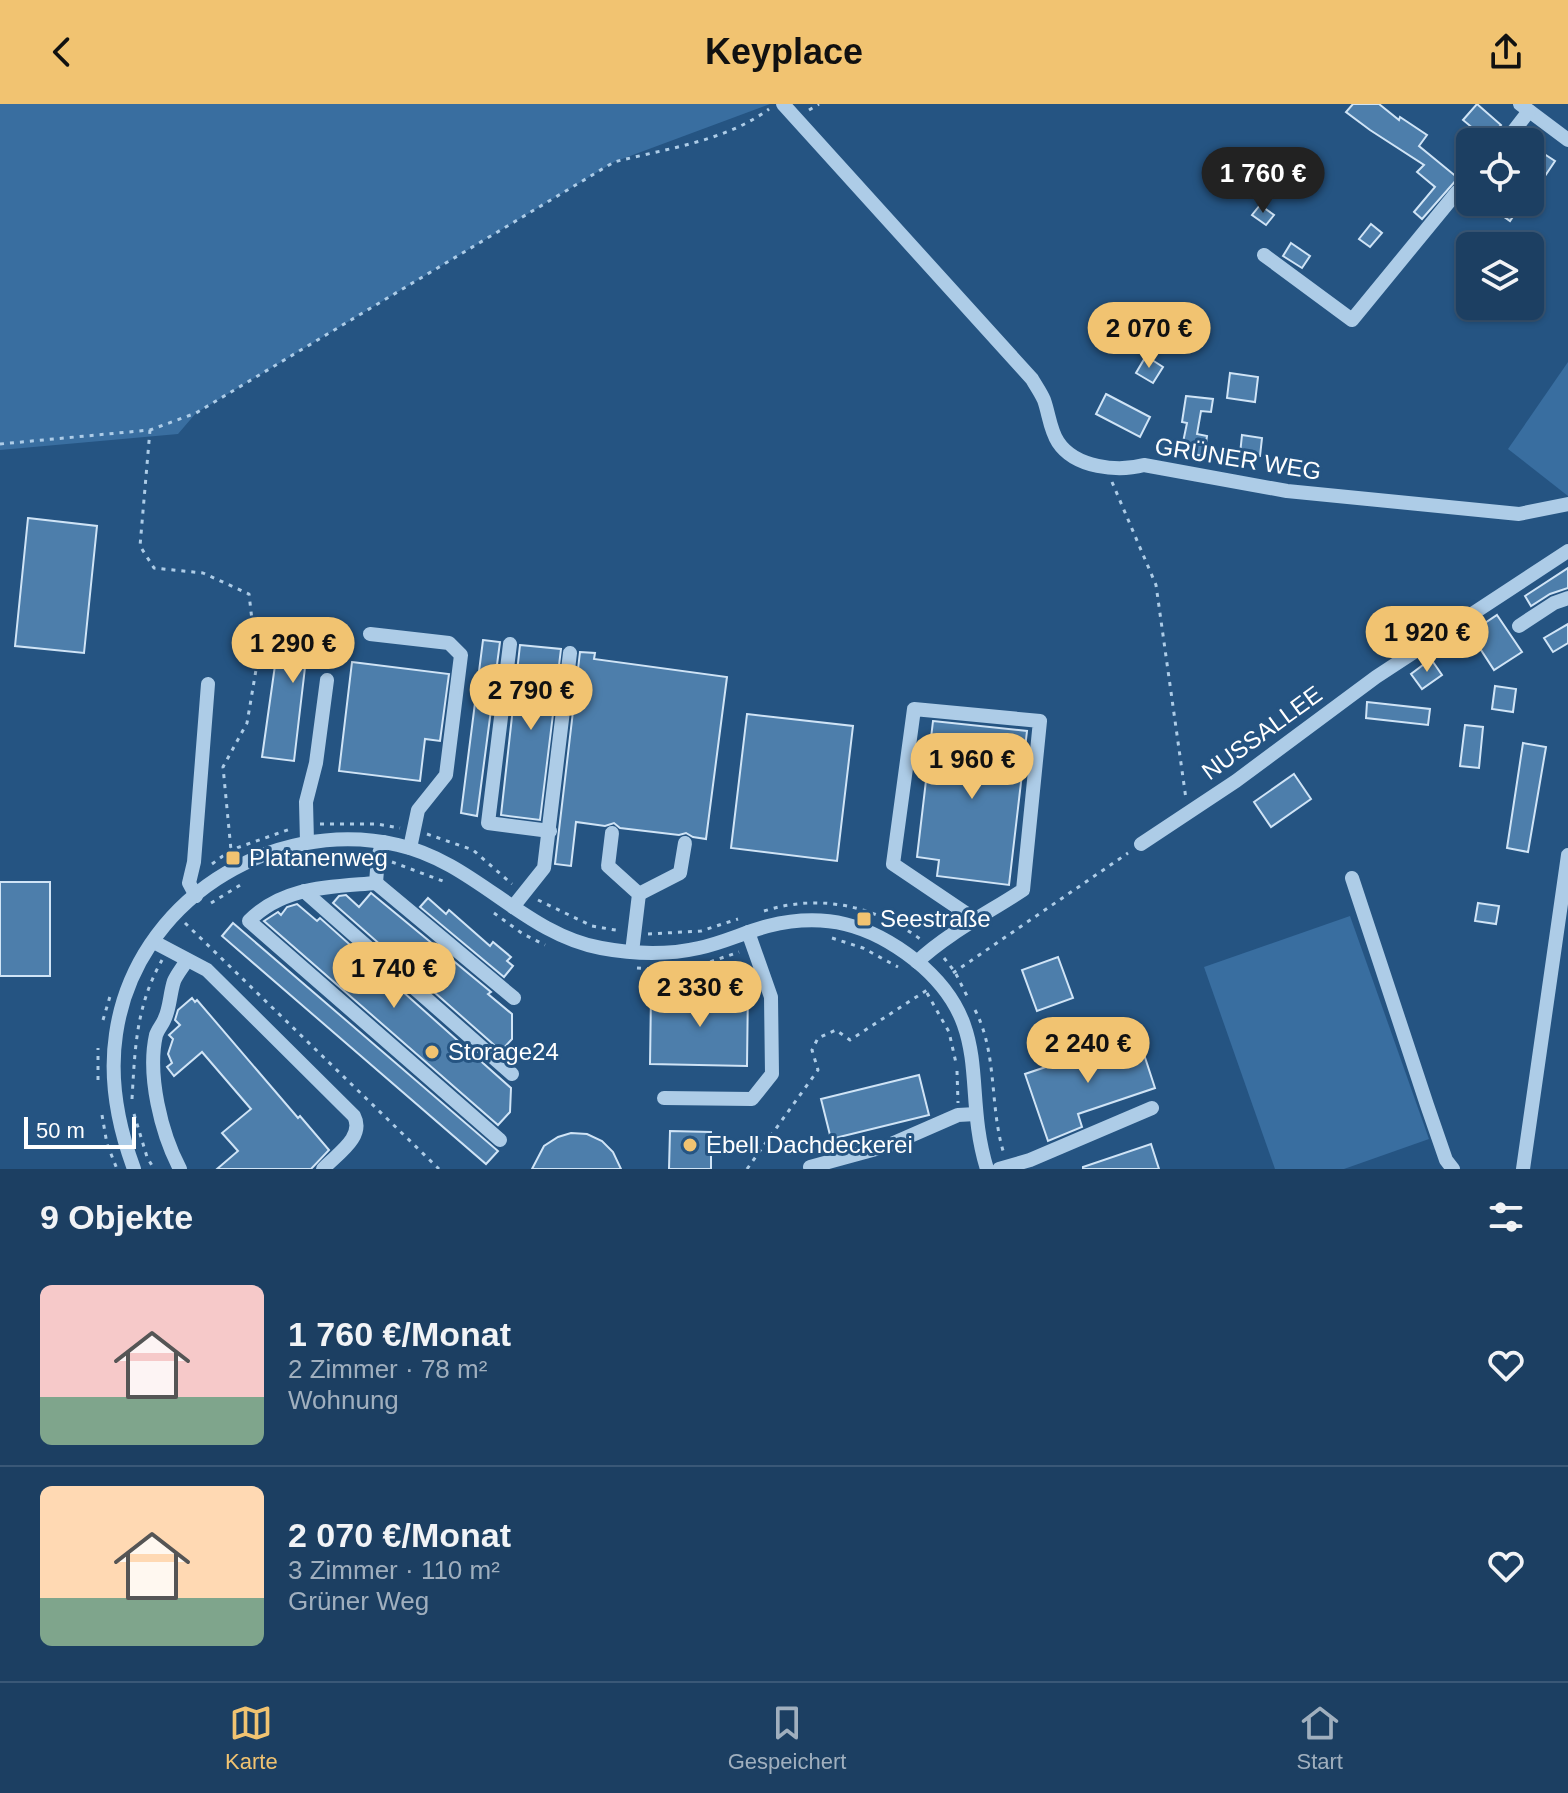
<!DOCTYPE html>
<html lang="de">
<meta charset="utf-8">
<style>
body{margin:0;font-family:Helvetica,sans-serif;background:#254668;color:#f1f3f6;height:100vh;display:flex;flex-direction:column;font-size:30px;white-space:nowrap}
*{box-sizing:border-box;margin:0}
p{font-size:26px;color:#a0afbe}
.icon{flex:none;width:44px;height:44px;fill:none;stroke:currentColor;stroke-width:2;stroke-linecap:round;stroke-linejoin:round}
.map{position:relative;height:1065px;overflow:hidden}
.panel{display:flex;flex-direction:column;background:#1c3f62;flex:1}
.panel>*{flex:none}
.buttons{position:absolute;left:1456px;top:24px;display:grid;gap:16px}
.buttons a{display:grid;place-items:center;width:88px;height:88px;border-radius:12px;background:#1c3f62;box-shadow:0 2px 6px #0004,0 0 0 2px #3a5877;font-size:40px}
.scale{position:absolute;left:24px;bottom:20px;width:112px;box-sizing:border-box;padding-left:8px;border:4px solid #fff;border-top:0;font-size:22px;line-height:28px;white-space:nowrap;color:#fff;-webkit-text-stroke:6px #255482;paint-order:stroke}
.price{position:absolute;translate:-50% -68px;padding:0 18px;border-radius:28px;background:#f1c371;color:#111;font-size:26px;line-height:52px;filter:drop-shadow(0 2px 4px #0008)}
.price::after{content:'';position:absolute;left:50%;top:48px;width:24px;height:18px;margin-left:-12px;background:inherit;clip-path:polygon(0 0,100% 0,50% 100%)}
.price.selected{background:#222;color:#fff}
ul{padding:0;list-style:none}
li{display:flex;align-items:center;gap:24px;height:200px;padding:0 40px}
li+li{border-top:2px solid #3a5877}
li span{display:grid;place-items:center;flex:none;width:224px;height:160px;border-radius:12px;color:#555}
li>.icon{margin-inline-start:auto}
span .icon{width:96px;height:96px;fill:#fffc;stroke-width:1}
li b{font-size:34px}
h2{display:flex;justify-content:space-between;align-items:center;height:96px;padding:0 40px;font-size:34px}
header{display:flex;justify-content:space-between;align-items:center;height:104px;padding:0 40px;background:#f1c371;color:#111;font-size:36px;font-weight:700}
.tab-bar{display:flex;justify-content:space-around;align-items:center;height:112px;border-top:2px solid #3a5877;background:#1c3f62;font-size:22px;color:#a0afbe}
.tab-bar a{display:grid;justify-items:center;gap:4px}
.tab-bar .selected{color:#f1c371}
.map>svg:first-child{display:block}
.green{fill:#396ea0}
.building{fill:#4d7eab;stroke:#d0e4f6;stroke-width:2}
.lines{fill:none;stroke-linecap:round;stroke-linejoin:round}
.path{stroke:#adcce7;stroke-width:3;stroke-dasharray:4 6;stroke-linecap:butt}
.minor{stroke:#adcce7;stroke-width:14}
.poi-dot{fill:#f1c371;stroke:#255482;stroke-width:3}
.labels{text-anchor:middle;stroke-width:6;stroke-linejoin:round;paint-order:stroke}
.street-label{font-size:24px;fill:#fff;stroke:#255482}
.poi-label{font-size:24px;fill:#fff;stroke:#255482;text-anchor:start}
</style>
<header><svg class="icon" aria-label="back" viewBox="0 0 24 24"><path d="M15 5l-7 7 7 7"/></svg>Keyplace<svg class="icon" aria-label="share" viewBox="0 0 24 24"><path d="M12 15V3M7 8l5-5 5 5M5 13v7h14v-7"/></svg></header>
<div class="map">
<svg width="1568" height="1065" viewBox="0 0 1568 1065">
<rect width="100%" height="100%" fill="#255482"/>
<g class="green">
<polygon points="0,0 770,0 614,58 196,309 178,330 0,346"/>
<polygon points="1568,258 1568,392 1508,345"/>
<polygon points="1350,812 1429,1035 1344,1065 1275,1065 1204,863"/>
</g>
<g class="building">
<polygon points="1353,0 1379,0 1399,16 1400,13 1427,31 1419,42 1458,74 1422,115 1414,108 1435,83 1417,68 1424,61 1370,26 1346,8"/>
<polygon points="1477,0 1501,21 1487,36 1463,16"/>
<polygon points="1535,44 1555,57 1541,78 1530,71 1530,51"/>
<polygon points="1283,67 1296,76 1285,92 1272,84"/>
<polygon points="1483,98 1523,98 1510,117"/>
<polygon points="1260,101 1274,111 1266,121 1252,111"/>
<polygon points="1371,120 1382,129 1370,143 1359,135"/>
<polygon points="1291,139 1310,152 1302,164 1283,152"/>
<polygon points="1146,252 1163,263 1153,279 1136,269"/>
<polygon points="1230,269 1258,273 1255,298 1227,294"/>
<polygon points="1106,290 1150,313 1140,333 1096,310"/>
<polygon points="1186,292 1213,295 1211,308 1201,307 1197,330 1207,332 1204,352 1181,348 1187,319 1182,318"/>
<polygon points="1242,331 1262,334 1260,352 1240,350"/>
<polygon points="28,414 97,422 84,549 15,542"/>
<polygon points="1568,464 1568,484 1550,490 1531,502 1525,492"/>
<polygon points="1497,511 1522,548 1494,566 1470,529"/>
<polygon points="334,517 335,550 306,555 294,657 262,653 280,526"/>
<polygon points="1568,520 1568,539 1553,548 1544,534"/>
<polygon points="483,536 500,538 477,712 461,709"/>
<polygon points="520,541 561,545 540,716 501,711"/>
<polygon points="580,548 595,549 594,555 727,573 706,735 693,733 686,729 679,731 620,724 614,719 605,722 576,718 571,762 555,760"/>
<polygon points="1431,555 1442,571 1422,585 1411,570"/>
<polygon points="352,558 449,570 440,637 425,635 420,677 339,667"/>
<polygon points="1495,582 1516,585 1513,608 1492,605"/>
<polygon points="1367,598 1430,605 1428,621 1366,614"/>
<polygon points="747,610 853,622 837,757 731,744"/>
<polygon points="933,617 1027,627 1009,781 937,772 939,756 917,753"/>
<polygon points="1465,621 1483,623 1479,664 1460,662"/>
<polygon points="1523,639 1546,643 1528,748 1507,744"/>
<polygon points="1294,670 1311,695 1271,723 1254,698"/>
<rect x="0" y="778" width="50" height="94"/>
<polygon points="371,789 491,888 488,890 512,910 512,935 501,947 333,799 339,792 346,791 359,803"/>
<polygon points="428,794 446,810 449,806 490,842 493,838 511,853 507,857 513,862 504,873 420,803"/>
<polygon points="1478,799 1499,802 1496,820 1475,817"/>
<polygon points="297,800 317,817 320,814 511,984 510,1008 498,1021 264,817 278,808 281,811 287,803"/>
<polygon points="233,819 498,1047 486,1060 222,832"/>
<polygon points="1058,853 1073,894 1037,907 1022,866"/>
<polygon points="735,881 748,881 747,962 650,960 651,891 735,892"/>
<polygon points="192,894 195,898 197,896 298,1014 300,1012 329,1046 311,1065 217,1065 238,1047 222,1029 251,1005 202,948 174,972 167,963 172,959 168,950 173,935 169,931 180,921 175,916 178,906"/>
<polygon points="1138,932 1155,984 1078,1010 1082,1023 1048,1037 1025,970"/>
<polygon points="919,971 929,1011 831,1035 821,995"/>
<polygon points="670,1027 711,1028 711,1065 669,1065"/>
<polygon points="571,1029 587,1030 602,1037 613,1048 621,1065 532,1065 544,1042 558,1033"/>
<polygon points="1151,1040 1159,1065 1083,1065 1083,1063"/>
</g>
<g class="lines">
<g class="path">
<polyline points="809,6 819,0"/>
<polyline points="150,326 140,442 154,464 203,469 249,490 257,560 247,619 223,663 231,746"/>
<path d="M0,340L150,326L196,309L614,58C665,45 726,37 769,5"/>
<polyline points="1112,378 1156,481 1186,695"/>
<polyline points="320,720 377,720 400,724"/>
<polyline points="427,730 473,746 512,780"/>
<polyline points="332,753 365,753"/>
<polyline points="392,758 448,779"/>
<polyline points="212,760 231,746 293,724"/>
<polyline points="538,796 592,822 621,827"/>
<polyline points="211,799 242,780"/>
<path d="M764,807C821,789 876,802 923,837"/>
<polyline points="494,809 523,830 545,841"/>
<polyline points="185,819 439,1065"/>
<polyline points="648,830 701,827 738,815"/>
<polyline points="832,834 863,844 898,863"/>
<polyline points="944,854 955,868 967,892"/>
<polyline points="681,863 698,862 739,848"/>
<polyline points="637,864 654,865"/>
<polyline points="953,869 1128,749"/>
<polyline points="927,889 949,928 956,959"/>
<path d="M975,906C998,950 989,1002 1004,1050"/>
<polyline points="103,916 111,889"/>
<polyline points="957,967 958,999"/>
<polyline points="98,976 98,944"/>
<path d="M132,995C135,944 136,902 162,856"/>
<polyline points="134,1010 147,1053 154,1065"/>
<polyline points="102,1011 107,1040 117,1065"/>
<polyline points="747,1065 818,966 812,946 818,934 836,926 850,936 927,886"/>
</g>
<g class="minor">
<path d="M783,0L1032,275C1036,282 1041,289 1044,296C1049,310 1050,326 1058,338C1075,364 1118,368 1144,361L1287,387L1519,410L1568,400"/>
<polyline points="1520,0 1568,36"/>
<polyline points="1505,38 1529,7"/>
<polyline points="1264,151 1352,216 1457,88 1470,80"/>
<polyline points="1519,522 1554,499 1568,494"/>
<polyline points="370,530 449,539 461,551 446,671 418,706 410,744"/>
<polyline points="510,540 488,719 550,727"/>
<polyline points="612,729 608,762 639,790 632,848"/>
<polyline points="307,738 306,698 316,659 327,576"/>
<path d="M383,738L378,753L376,779C330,783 283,782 249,817L500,1036"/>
<polyline points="1141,740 1236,677 1376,573 1568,447"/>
<polyline points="1352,774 1427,1001 1446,1056 1453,1065"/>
<polyline points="376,779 514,894"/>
<polyline points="304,787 512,970"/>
<polyline points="639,790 680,769 685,739"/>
<polyline points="196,792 189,779 194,758 208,580"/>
<polyline points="513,803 544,764 570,549"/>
<path d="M154,838L207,866L354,1012C365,1033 337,1050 323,1065"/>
<path d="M917,858C948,829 988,809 1023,786L1040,617L914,605L893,760L976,816"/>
<polyline points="664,994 752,995 772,970 771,893 748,828"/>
<polyline points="810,1063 887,1042 958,1011 976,1010"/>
<path d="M134,1065C118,1022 109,976 116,930C135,798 271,712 398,741C475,758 524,830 601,844C633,850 668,851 699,844C723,839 745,828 768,822C825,808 869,820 915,856C996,921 961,982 987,1065"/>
<path d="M180,1065C161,1029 147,971 156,931C158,925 163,920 165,914C170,903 170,889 174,877C177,870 183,863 187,856"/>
<polyline points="999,1065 1030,1056 1152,1004"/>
<polyline points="1523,1065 1568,751"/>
</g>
</g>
<g class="poi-dot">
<rect x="225" y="746" width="16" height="16" rx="4"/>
<rect x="856" y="807" width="16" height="16" rx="4"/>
<circle cx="432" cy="948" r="8"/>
<circle cx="690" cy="1041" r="8"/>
</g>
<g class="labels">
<g class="street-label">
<text transform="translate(1238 355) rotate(9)" y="8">GRÜNER WEG</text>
<text transform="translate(1262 629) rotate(-36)" y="8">NUSSALLEE</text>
</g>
<g class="poi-label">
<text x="249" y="762">Platanenweg</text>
<text x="880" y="823">Seestraße</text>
<text x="448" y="956">Storage24</text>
<text x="706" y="1049">Ebell Dachdeckerei</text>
</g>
</g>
</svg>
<div class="buttons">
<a><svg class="icon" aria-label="locate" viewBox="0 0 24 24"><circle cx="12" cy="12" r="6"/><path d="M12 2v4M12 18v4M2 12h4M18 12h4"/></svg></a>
<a><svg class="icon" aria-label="layers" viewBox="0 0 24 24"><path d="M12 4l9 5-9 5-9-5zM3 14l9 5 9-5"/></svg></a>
</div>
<div class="scale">50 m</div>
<b class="price selected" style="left:1263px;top:111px">1 760 €</b>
<b class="price" style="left:1149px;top:266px">2 070 €</b>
<b class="price" style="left:1427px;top:570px">1 920 €</b>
<b class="price" style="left:293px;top:581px">1 290 €</b>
<b class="price" style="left:531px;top:628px">2 790 €</b>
<b class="price" style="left:972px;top:697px">1 960 €</b>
<b class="price" style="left:394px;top:906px">1 740 €</b>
<b class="price" style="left:700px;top:925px">2 330 €</b>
<b class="price" style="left:1088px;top:981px">2 240 €</b>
</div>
<section class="panel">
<h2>9 Objekte<svg class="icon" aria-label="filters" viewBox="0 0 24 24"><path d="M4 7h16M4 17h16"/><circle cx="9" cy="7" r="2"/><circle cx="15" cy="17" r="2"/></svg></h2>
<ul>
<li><span style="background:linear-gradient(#f6c9c9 70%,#7fa58c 0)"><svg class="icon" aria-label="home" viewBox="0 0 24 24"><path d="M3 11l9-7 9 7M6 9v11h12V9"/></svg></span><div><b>1 760 €/Monat</b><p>2 Zimmer · 78 m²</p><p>Wohnung</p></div><svg class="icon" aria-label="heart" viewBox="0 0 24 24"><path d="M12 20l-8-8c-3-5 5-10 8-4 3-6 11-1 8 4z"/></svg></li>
<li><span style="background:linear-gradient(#ffd9b3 70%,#7fa58c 0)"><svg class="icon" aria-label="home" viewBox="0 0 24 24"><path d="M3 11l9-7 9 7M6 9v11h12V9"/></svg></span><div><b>2 070 €/Monat</b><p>3 Zimmer · 110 m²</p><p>Grüner Weg</p></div><svg class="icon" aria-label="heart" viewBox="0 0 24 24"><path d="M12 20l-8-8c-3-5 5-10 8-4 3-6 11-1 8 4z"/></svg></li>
</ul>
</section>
<nav class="tab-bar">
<a class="selected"><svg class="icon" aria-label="map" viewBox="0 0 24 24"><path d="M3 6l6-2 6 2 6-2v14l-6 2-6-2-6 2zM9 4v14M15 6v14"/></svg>Karte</a>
<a><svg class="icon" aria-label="saved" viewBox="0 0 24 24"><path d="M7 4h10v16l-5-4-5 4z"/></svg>Gespeichert</a>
<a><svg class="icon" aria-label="home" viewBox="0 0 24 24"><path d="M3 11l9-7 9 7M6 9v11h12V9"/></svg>Start</a>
</nav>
